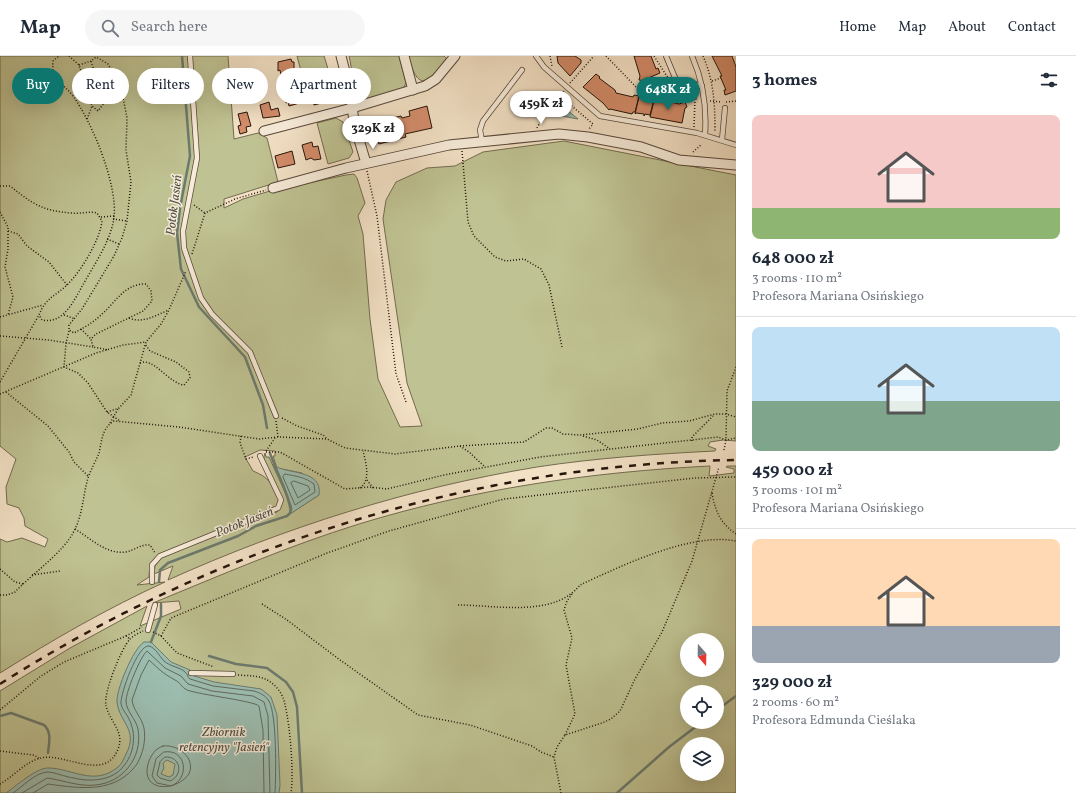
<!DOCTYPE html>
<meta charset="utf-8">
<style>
body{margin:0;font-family:Vollkorn,serif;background:#f6f6f7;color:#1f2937;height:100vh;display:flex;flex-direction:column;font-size:15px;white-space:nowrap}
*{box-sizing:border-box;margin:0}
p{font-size:13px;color:#747a83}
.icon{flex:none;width:22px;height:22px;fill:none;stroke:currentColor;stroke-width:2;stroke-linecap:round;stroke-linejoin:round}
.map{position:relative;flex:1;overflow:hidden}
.details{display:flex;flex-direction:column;background:#fff;width:340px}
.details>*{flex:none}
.top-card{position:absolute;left:12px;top:12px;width:380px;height:36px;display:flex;gap:8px}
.needle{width:26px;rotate:160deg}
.buttons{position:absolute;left:680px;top:577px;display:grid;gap:8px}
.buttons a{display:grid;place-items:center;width:44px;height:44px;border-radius:50%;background:#fff;box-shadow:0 4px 16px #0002;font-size:20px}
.price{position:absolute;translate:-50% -34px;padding:0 9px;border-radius:14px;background:#fff;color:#222;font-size:13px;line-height:26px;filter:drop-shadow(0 1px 2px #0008)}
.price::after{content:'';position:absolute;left:50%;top:24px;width:12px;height:9px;margin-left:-6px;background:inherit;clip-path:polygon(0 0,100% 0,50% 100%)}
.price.active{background:#0f766e;color:#fff}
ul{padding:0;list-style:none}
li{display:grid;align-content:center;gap:8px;height:212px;padding:0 16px}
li+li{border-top:1px solid #e0e1e3}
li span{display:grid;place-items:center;height:124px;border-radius:8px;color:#555}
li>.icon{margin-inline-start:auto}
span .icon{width:72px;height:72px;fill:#fffc;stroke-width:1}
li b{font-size:17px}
h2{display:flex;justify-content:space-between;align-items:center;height:48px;padding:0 16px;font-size:17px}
.pill{padding:0 14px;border-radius:18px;background:#fff;box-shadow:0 4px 16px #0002;font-size:14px;line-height:36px}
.pill.active{background:#0f766e;color:#fff}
header{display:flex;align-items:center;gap:24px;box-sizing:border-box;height:56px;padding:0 20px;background:#fff;border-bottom:1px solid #e0e1e3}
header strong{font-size:19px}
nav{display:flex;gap:22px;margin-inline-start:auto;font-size:14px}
.search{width:280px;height:36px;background:#f6f6f7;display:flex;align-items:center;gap:10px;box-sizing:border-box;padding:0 14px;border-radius:22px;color:#747a83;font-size:15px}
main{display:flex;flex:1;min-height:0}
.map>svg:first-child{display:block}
.green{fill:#bfc292;stroke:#726b4e;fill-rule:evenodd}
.water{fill:#9cbeb1;stroke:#6c7a6e;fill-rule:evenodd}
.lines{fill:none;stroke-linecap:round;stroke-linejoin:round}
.shore{stroke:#60695e;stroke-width:1}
.stream{stroke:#6c7a6e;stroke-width:2.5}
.building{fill:#d38c6a;stroke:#25140a}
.service-casing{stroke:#584739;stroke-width:6}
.minor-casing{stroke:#584739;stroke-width:11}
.path{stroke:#25140a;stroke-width:1.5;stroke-dasharray:1 2;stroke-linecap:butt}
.service{stroke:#f7ecda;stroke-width:4.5}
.minor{stroke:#f7ecda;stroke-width:9}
.rail{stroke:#25140a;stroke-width:2.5;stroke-dasharray:7 7;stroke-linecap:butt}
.labels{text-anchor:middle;stroke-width:3;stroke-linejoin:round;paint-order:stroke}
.water-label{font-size:13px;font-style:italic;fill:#4f5044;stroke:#f7ecda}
</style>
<header>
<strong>Map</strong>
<div class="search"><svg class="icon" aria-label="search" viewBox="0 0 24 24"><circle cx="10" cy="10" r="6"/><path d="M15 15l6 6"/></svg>Search here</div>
<nav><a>Home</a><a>Map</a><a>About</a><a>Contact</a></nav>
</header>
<main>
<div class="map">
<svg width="736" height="737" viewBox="0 0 736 737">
<rect width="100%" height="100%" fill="#f3e1c6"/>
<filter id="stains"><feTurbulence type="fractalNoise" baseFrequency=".005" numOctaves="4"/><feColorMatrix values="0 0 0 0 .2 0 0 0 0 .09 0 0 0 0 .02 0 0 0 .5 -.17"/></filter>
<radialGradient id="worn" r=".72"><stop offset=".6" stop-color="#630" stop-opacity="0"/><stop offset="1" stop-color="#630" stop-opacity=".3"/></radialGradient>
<g class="green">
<path d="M0,0H228L234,83L258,77L267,82L278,126L224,143V152L243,143L270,135L346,119L354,118L357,122L365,147L358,160L363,178L370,263L378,323L400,371L422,370L407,327L383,163L386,144L396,126L427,112L455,110L483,96L564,85L736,119V385L723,384L710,386L708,390L716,393L715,395C655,398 596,402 537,411C409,432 286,471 168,524L173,510L154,518L155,510L162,501L277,456L281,451C286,432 258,415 265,397L266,401H269L291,449L292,454L288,459L319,439L302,417L277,412L273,400H275V395L260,394L245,401L253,415C270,422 271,427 279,444L276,452L262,458V456L162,497C153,502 149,510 149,521L137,529L165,526C108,552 54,583 0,617V483L7,486L22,482L45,491L48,483L25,470L24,462L19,452L7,448L6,431L16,403L0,390Z"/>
<polygon points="297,0 324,0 329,16 303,23"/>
<path d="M349,0H399L406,27L402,35L358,46C352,32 353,15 349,0Z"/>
<path d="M408,0H444L447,3C428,27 419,38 408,0Z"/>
<polygon points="336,62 343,66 353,96 349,102 328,108 317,67"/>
<path d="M710,410L709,420L734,417V413L726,411L727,410H736V737H0V635L70,592L147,550L140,570L181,553L179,545L153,547C221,519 288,490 359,468C473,433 591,416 710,410ZM687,584H717V614H687ZM687,636H717V666H687ZM687,688H717V718H687Z"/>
</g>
<g class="water">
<polygon points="561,49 578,63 551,58"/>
<path d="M273,409C288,419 323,413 319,439L287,460L292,454L291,449Z"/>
<path d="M144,586H151L171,606L190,614L191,619L214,626L261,633L271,641L277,659L280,729L279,737H6C16,730 36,712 48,712C72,712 94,731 118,711C122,708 124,702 126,698C139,674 119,666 117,646C116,634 133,593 144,586ZM167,704L175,708L173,719L169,721L161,718L164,712L163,707Z"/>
</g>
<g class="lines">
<g class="shore">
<path d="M285,418C295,420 305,421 314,428L315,436L295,449L283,421Z"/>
<polygon points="294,425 308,430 310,434 298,442 291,427"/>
<path d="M163,690C178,688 196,702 189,718C175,737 138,736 149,705C152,698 155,693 163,690Z"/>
<path d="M164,696C187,692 190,723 171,730L157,727L152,720L156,703Z"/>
<path d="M165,701C182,700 183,720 170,725L160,722L157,719L160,706Z"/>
<path d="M13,737C22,731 35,717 47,716C55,716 65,721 74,722C89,726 111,725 122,712C135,698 137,677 128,661C125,656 122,653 121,648C120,638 138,588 149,590C156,592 159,600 164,605C171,611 180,611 185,616C188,618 187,621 190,623L213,630L254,635C260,637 265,639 269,645C277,660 276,718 275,737"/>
<path d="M22,737L47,722C63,724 79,731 95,729C123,727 143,701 138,673C136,663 126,655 126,645C126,636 140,601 147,595L165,612L181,620L188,628L212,635L253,640L264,646L268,660L270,737"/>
<path d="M33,737L48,728C83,733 116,737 137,708C143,697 146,685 144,672C142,662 133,654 132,644L141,619L149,604C160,614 161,616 175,624C180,626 181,631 187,634C201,639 254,645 259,650L263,674L264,737"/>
</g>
<g class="stream">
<polyline points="182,0 190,100 180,152 177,177 181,213 199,251 245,301 263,349 267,372"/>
<path d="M159,526L160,514L168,507L238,480L256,470L287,460L290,457C294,449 273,408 270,397"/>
<polyline points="151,586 161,560 161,548"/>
<polyline points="209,600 236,608 267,612 286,626 293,636 297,651 302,737"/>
<polyline points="717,654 736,640"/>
<path d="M0,660L11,657L44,669C52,676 49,687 48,697"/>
<polyline points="617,737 669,691 702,666"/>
</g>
</g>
<g class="building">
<polygon points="557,0 575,0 581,4 581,7 570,20 558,7"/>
<polygon points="634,0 651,0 656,13 658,12 660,17 646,23 646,25 639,24 640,20"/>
<polygon points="712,0 732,0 736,11 736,35 725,39 724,34 726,34 720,20 722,20"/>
<polygon points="291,3 292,6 294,6 294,15 281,19 280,14 278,15 278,6"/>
<polygon points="596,18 600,21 599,22 615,34 616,37 633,41 634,39 639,40 635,56 633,56 632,58 610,53 609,54 603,47 583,31"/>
<polygon points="326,32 329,45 314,49 312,42 314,41 313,38"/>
<polygon points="299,34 301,38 303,38 303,46 289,50 288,46 286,47 286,38"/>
<polygon points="639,41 649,44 649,43 654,43 650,59 645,58 644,60 644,58 636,57 635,58"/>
<polygon points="657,44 671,48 671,46 679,48 685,46 687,51 685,52 682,67 650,61 654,45"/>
<polygon points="269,46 271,54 278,52 280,60 263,62 260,49"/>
<polygon points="427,50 432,72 405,78 406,81 379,88 377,82 373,83 369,68 401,60 402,62 410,60 409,55"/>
<polygon points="247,56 251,70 246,71 247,76 240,78 238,70 241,69 238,58"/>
<polygon points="312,86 313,91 318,90 321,103 314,104 311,102 306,104 302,89"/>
<polygon points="292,95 295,108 278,112 275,100"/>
</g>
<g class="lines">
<g class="service-casing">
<g id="service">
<polyline points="190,0 197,102 183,175 184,192 201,242 212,258 250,296 276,360"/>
<polyline points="536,0 544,11 600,60 697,77 736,89"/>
<polyline points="666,0 676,24 702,30"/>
<path d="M692,0C703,25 707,51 705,79"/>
<polyline points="722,84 725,52"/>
<polyline points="482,85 480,74 483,65 522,14"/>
<polyline points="152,526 152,509 160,500 278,452 281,444 260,400"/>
<polyline points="148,574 155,549"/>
<polyline points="191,617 233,618"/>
</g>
</g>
<g class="minor-casing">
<g id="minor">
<polyline points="341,0 351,39 354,67 366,107"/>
<polyline points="404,0 413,34"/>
<polyline points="264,75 352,52 425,30 436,23 455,0"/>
<polyline points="273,132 346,112 449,89 559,78 588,81 641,91 679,104 736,109"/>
</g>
</g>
<g class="path">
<path d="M69,0L79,9L92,50L98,55L104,47C101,32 95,19 91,5L96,1L108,8L121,31L127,62L126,94L131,126L127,165L122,182L114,200L82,253L69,269V274L74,277C83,272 93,267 101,259C115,247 125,227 146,228L151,235L152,245L143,255L96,278L91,283L93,291L109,294"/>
<polyline points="550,0 552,10"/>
<polyline points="606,0 638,33 673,39"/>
<polyline points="654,0 668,22"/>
<path d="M703,0C714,25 715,49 715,76"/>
<polyline points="79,9 91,5"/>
<polyline points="668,23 674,39 698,43"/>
<polyline points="712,25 721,22"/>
<polyline points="570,27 594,0"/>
<polyline points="560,40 593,68 589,73"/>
<polyline points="710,45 722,46"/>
<polyline points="726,46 736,45"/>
<polyline points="87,63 92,50"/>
<polyline points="694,71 695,43"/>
<polyline points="537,72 544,59 564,35"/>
<polyline points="462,95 468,166 474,180 495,201 506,205 524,203 541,213 549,229 562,291"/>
<polyline points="693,96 702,88"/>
<polyline points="367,115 377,160 396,318 406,346"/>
<path d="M0,130H10C33,148 42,155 72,157C80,158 89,155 97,157L102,165C100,184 81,215 68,228C56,240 46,241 39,259L42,264C61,268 71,250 79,236C91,213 110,188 114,162C118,129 92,66 73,40C63,27 51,24 53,5L59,0"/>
<polyline points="194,149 205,157"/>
<polyline points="0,156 8,171 8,193 5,211 13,241 8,259"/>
<polyline points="101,161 114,160"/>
<polyline points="113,163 127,165"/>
<polyline points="8,175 18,178 27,190 49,206 67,229"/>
<polyline points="107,183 119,188"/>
<polyline points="192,198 205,157 235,143 266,134"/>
<polyline points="64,259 75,263"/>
<polyline points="0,261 43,249"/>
<path d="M129,262C143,268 156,259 169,254"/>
<polyline points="81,273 91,283"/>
<polyline points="69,275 66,287 64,311 78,317 88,327 107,356 120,365"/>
<polyline points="0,280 49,284 93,291"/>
<path d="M140,307C154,301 168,327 184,329L190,322L189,316L176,306L150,295L145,288"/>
<polyline points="0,326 39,259"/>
<polyline points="6,336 48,370 69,396 74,406 89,421"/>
<polyline points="0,338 96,297 123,289 146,286"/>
<polyline points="107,356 119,352 131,339 146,286 161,268 169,254 186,215"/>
<polyline points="282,362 297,370 323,379 327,383"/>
<polyline points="276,365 278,381"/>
<polyline points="110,367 118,353"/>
<polyline points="241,380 240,387 246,403 254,401"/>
<polyline points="583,380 597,384 610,393"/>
<polyline points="692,385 692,381 713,360"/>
<polyline points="460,390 469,396 485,411"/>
<polyline points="724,394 726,384 727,335 736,311"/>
<polyline points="266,395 275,382"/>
<polyline points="266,396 280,396 345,433 369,431 387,433 444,419 540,401 718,381 726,384 736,382"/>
<polyline points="367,424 373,432"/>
<path d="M360,432C371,424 366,407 363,395"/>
<path d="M712,437C715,455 721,468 736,478"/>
<path d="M75,473C90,482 107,499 126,496C135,494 141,488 150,489L155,497"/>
<polyline points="0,513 15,526 23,528"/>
<polyline points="32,519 60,515"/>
<path d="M0,539H7L15,536C32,518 64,496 74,475C83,458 83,439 88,422C91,413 96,405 99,397C102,384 102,372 114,365L179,371L259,383L278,381L327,383L345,392L395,398L460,390L524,386L546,372H552L563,378L580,379L638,373L662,367L689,365L715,358H726L736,361"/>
<polyline points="262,548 287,564 340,604 418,659 470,669 532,690 541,696 554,701"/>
<path d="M458,549C495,549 554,562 580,529C621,510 691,476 736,485"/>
<polyline points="153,576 161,580 177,597 214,611"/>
<polyline points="126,580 142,571"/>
<polyline points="161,580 171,562 327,497 389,475 504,443 695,422 736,421"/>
<path d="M238,619C251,620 263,619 273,628C279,633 284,641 285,649C290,669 294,717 291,737"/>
<polyline points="0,654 41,620 64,606 126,580 130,583"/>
<polyline points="565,679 575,658 566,609 572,582 564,554 567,545 572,538"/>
<polyline points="0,695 33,699 39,702"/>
<path d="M0,728C13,721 26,705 41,702C64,696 105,727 118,693C125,676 110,666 106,650C103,637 121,593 130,583C134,579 139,577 143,575"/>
<polyline points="561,737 554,701 557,691 565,679 602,667 611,663 620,655 635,623 662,576 692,505 719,411"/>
</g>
<use href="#service" class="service"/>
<use href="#minor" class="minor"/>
<path class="rail" d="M0,628C219,488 476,408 736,404"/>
</g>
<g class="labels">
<g class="water-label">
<text transform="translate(173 149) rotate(-83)" y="5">Potok Jasień</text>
<text transform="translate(244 465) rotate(-22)" y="5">Potok Jasień</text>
<text x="224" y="680">Zbiornik<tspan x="224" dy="15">retencyjny "Jasień"</tspan></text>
</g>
</g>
<rect width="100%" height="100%" filter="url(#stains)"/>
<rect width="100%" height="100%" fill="url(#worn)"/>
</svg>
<div class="buttons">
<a><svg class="needle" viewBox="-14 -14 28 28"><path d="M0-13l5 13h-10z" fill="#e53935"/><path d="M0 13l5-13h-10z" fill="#747a83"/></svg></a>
<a><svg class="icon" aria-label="locate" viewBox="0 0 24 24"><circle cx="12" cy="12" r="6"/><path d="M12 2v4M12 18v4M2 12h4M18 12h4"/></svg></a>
<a><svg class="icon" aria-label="layers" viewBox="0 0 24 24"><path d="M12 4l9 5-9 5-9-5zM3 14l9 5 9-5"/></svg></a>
</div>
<b class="price active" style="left:668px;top:55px">648K zł</b>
<b class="price" style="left:541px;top:69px">459K zł</b>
<b class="price" style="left:373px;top:94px">329K zł</b>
<div class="top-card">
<a class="pill active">Buy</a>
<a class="pill">Rent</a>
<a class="pill">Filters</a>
<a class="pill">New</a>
<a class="pill">Apartment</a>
</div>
</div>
<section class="details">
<h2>3 homes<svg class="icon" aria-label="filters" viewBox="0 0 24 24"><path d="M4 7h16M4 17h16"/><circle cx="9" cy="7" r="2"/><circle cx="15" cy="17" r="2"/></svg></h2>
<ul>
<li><span style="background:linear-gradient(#f6c9c9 75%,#8fb573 0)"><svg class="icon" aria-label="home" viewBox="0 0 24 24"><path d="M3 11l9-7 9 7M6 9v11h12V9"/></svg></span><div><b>648 000 zł</b><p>3 rooms · 110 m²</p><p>Profesora Mariana Osińskiego</p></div></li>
<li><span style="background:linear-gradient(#bfe0f5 60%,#7fa58c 0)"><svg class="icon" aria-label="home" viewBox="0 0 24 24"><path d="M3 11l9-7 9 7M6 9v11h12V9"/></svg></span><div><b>459 000 zł</b><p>3 rooms · 101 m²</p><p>Profesora Mariana Osińskiego</p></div></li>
<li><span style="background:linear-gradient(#ffd9b3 70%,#9aa5b1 0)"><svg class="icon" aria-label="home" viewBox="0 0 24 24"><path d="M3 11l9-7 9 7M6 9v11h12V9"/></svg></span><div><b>329 000 zł</b><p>2 rooms · 60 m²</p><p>Profesora Edmunda Cieślaka</p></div></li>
</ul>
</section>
</main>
